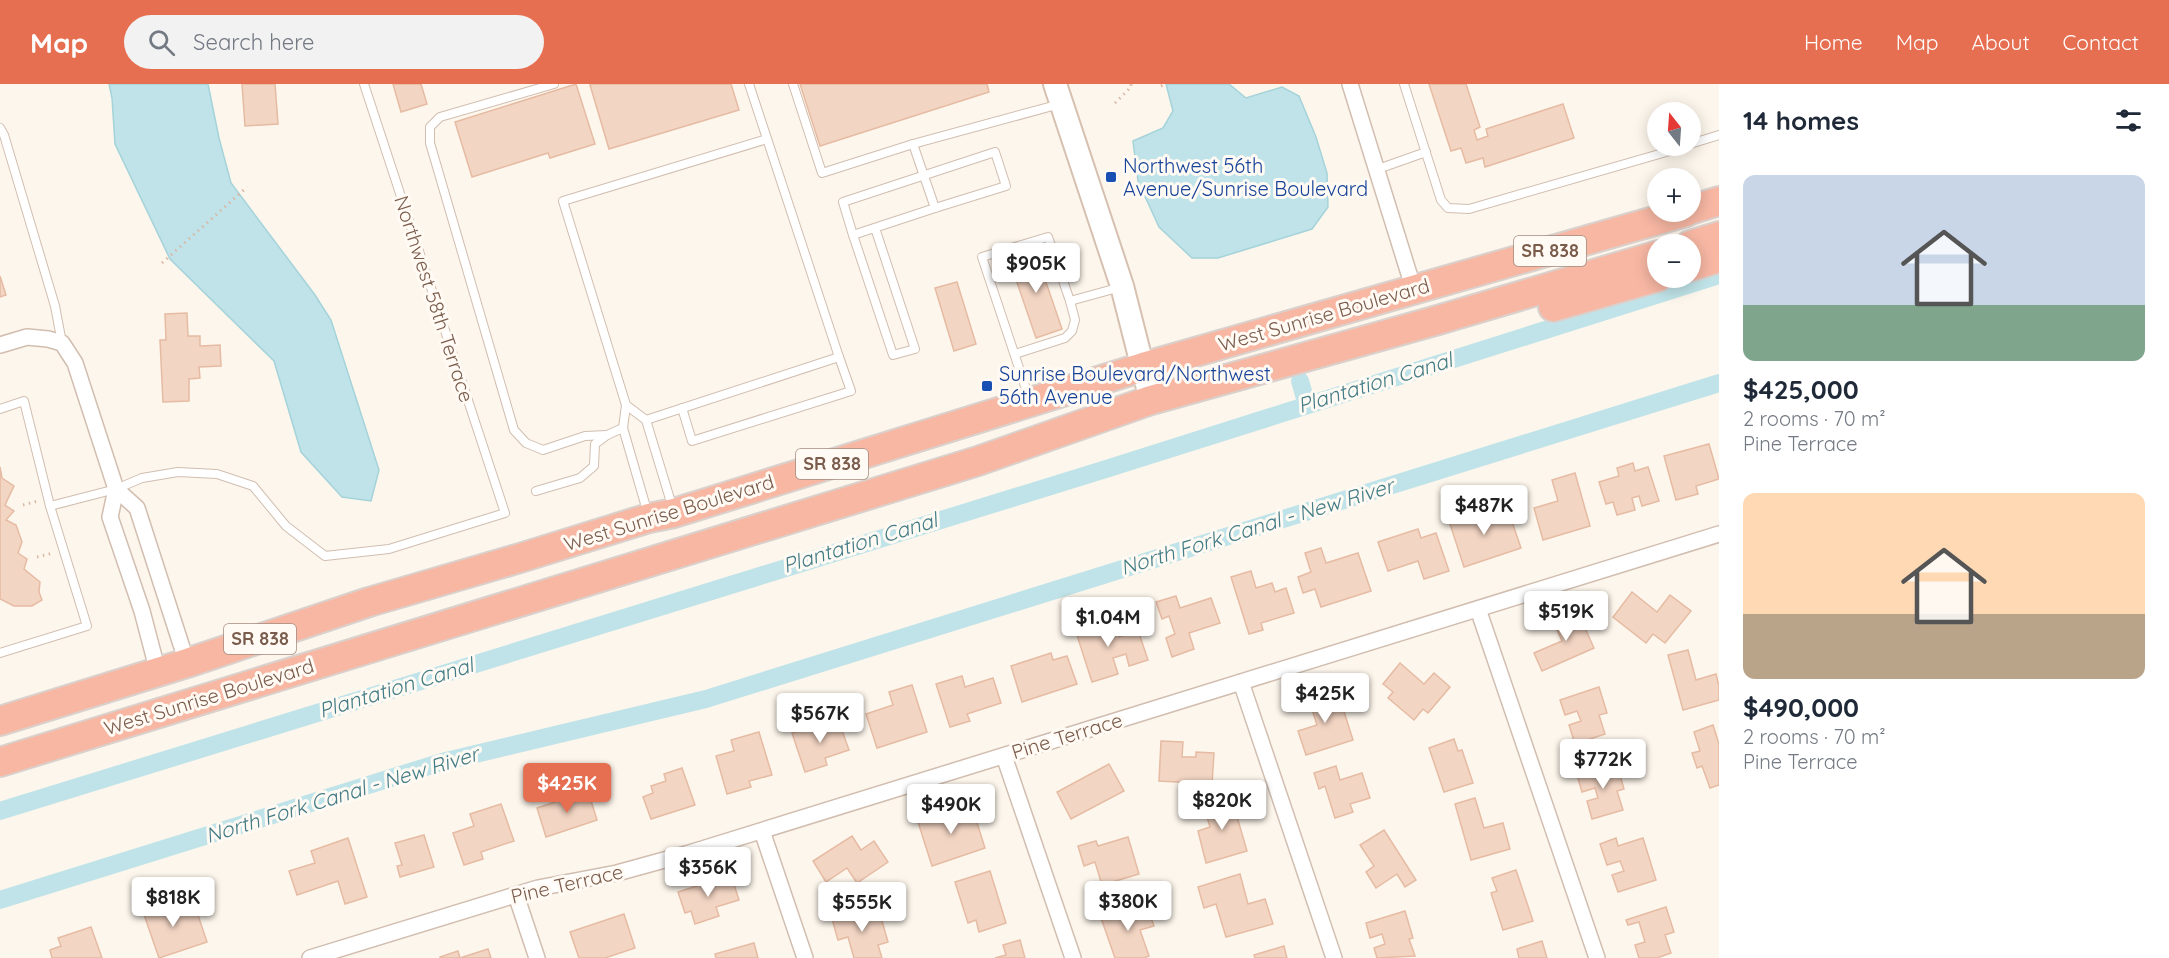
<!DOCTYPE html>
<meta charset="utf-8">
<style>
body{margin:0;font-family:Quicksand,sans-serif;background:#f2f2f3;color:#1f2937;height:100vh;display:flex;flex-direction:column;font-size:22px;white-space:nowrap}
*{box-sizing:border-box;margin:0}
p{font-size:20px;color:#747a83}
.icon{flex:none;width:33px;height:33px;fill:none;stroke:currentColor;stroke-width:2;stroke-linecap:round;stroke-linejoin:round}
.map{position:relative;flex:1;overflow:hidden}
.drawer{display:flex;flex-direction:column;background:#fff;width:450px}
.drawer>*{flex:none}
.needle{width:39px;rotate:343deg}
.controls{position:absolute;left:1647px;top:18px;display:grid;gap:12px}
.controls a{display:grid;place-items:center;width:54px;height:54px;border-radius:50%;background:#fff;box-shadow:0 3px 15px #0003;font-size:30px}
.price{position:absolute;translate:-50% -51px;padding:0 14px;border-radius:6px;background:#fff;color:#222;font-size:20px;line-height:39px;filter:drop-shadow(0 2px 3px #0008)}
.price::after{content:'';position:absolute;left:50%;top:36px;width:18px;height:14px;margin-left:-9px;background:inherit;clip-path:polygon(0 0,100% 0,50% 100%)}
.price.active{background:#e76f51;color:#fff}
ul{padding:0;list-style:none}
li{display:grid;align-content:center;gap:12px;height:318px;padding:0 24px}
li span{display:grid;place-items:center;height:186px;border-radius:12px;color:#555}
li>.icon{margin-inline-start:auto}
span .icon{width:108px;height:108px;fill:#fffc;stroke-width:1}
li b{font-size:26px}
h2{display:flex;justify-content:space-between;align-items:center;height:72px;padding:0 24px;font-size:26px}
header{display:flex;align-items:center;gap:36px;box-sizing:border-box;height:84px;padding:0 30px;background:#e76f51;color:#fff}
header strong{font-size:28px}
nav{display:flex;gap:33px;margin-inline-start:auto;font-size:21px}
.search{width:420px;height:54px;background:#f2f2f3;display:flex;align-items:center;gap:15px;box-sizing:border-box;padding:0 21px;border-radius:33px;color:#747a83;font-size:22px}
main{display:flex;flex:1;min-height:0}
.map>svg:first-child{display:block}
.water{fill:#bfe3e8;stroke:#a5d3da;stroke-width:1.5}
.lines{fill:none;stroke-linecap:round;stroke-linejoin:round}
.canal{stroke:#bfe3e8;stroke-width:18}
.building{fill:#f3d5c3;stroke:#e6bba3;stroke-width:1.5}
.lane-casing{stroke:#d1beb0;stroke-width:10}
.street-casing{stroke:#d1beb0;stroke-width:18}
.secondary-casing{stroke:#d6c0b0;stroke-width:26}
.highway-casing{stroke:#dad1cd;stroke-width:32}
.path{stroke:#d9b8a5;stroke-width:3;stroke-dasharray:1.5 4.5;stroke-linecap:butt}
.lane{stroke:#fff;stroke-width:8}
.street{stroke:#fff;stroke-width:15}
.secondary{stroke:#fff;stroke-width:22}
.highway{stroke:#f7b7a3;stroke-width:28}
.transit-dot{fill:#1a4fb4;stroke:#fffaf3;stroke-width:2}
.labels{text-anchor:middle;stroke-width:6;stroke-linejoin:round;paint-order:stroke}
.shield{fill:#fffaf3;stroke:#a28b7f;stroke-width:1.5}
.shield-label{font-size:18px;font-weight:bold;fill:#7a5c4d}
.transit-label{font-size:20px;fill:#164399;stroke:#fffaf3;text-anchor:start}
.street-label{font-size:20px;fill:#7a5c4d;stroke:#fffaf3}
.water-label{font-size:21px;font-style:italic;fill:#437c86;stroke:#fffaf3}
</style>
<header>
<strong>Map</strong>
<div class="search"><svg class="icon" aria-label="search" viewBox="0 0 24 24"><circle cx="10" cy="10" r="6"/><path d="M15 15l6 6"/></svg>Search here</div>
<nav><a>Home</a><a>Map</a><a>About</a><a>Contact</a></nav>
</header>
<main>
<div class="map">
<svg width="1719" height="874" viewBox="0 0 1719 874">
<rect width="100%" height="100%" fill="#fdf6ec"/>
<g class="water">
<polygon points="109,0 208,0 219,54 231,99 315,211 331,236 379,386 371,417 342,413 301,368 274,277 170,175 115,60 112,14"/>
<polygon points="1166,0 1229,0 1246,14 1282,3 1299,12 1316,53 1327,89 1328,123 1312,145 1218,174 1192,174 1159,143 1138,97 1133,57 1163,44 1173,27"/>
</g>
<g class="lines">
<g class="canal">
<polyline points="1300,297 1307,321"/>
<polyline points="0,727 1106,385 1719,191"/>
<polyline points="0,816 442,678 706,615 1719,299"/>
</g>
</g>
<g class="building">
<polygon points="242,0 275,0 278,40 245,42"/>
<polygon points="393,0 421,0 427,20 401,28"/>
<polygon points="576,0 595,60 550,74 548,69 472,93 455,38"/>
<polygon points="593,0 731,0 739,26 609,65 590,1"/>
<polygon points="800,0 987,0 989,8 820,62"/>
<polygon points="1429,0 1466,0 1480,43 1474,46 1477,56 1488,52 1486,45 1563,20 1574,54 1485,83 1483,74 1466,79 1461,64 1451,67"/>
<polygon points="1035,166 1062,245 1036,254 1009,175"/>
<polygon points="0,192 6,211 0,213"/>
<polygon points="957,198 976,260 954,267 935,204"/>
<polygon points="187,229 188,252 200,252 200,262 220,261 221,282 199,283 200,294 189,295 189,317 163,318 160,256 166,256 165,230"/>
<polygon points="1709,360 1719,395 1696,402 1698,410 1676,416 1664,372"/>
<polygon points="1633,379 1635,387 1648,383 1659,417 1642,422 1639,412 1632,414 1635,426 1617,431 1613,418 1606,420 1599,398 1619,392 1617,384"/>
<polygon points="0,383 2,394 14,402 5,421 14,427 6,436 16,441 22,458 18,469 27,475 24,485 40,498 39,508 42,516 32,522 14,522 0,515"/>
<polygon points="1575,389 1590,442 1543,456 1534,424 1558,417 1552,396"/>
<polygon points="1507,423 1521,464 1464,483 1449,437 1482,426 1484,431"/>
<polygon points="1418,445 1421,454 1436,449 1449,487 1424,495 1418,477 1388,487 1378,458"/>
<polygon points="1321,464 1326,479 1358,469 1371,507 1321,523 1315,505 1303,509 1298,493 1311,488 1305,469"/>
<polygon points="1251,487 1256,504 1272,499 1275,508 1286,504 1294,529 1261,539 1263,546 1249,550 1231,493"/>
<polygon points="1632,508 1657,528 1670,511 1691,527 1665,559 1653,550 1646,559 1613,533"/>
<polygon points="1176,512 1180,524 1211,514 1220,539 1189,549 1194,565 1172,573 1166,554 1175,550 1169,532 1162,535 1156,518"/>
<polygon points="1577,526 1594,564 1542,587 1534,569 1562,557 1553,537"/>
<polygon points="1113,533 1119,553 1138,546 1148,576 1129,582 1126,570 1113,574 1118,590 1092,598 1075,545"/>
<polygon points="1688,566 1696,596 1716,590 1719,602 1719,616 1683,626 1668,571"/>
<polygon points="1051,569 1053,576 1067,572 1077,600 1022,618 1011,582"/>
<polygon points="1400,579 1424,600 1434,589 1450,603 1428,629 1423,625 1414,636 1388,614 1393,608 1383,600"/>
<polygon points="962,592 965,603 993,594 1001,619 967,630 970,637 950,643 936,600"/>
<polygon points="912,601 927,648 877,664 866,630 893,621 889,608"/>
<polygon points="1599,603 1607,629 1599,631 1605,650 1575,660 1569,641 1581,637 1577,627 1565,631 1560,616"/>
<polygon points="1328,604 1333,620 1341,618 1353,656 1306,671 1298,647 1317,641 1307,610"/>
<polygon points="838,635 849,666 825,674 827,681 805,688 792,649"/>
<polygon points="1713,641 1719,660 1719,701 1710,704 1702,682 1697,684 1692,669 1700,667 1694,648"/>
<polygon points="759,648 772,691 749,697 751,703 727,710 716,672 734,667 731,656"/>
<polygon points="1454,655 1458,667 1462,666 1473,699 1444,708 1429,664"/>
<polygon points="1161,657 1183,658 1182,673 1196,673 1196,668 1214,669 1212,700 1159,697"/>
<polygon points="1109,680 1124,707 1071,735 1057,708"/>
<polygon points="1617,680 1624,705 1617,707 1623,726 1592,735 1587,717 1598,714 1595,704 1582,708 1577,691"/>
<polygon points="1336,682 1340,696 1362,689 1370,714 1350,720 1353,728 1335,734 1325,702 1319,705 1314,689"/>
<polygon points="682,684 695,721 651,735 643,713 653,709 651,702 666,697 664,690"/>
<polygon points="588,707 597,736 546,753 537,724"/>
<polygon points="1231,712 1247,767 1206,779 1198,747 1210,743 1203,720"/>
<polygon points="1475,714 1484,744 1503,739 1510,765 1471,776 1455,720"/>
<polygon points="501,720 514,757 481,768 483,775 464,781 453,749 474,742 470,730"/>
<polygon points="971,720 985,764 932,782 918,738"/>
<polygon points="1384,746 1416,796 1405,803 1397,790 1376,804 1366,788 1374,782 1360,761"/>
<polygon points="424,751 434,783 400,793 397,782 402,781 395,759"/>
<polygon points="852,752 861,766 874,757 888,778 857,799 847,784 826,798 813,777"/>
<polygon points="1128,753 1139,790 1102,801 1095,778 1084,782 1078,762 1096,757 1098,762"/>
<polygon points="348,754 367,813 345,820 338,797 297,811 289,787 315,779 311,767"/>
<polygon points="1616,754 1618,762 1643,754 1656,796 1618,808 1612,791 1624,787 1620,777 1607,781 1600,760"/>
<polygon points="1516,786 1533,837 1503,846 1491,809 1497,807 1492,794"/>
<polygon points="990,787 1006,839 979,848 976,836 968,839 955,798"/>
<polygon points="1240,790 1248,820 1265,815 1273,840 1226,853 1216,820 1204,824 1198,803"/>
<polygon points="731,791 739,816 716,823 719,832 695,840 691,827 685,829 678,808"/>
<polygon points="162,815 166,829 194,819 207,858 159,874 141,822"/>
<polygon points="1146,819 1154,842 1140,846 1149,872 1144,874 1115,874 1101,834"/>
<polygon points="1666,823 1674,848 1665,851 1671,869 1657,874 1639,874 1635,861 1645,858 1639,838 1628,841 1626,836"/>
<polygon points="866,825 869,834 880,830 888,858 878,861 882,874 854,874 848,853 838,856 832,835"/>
<polygon points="1405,827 1413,854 1409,855 1415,872 1377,874 1374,864 1385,860 1382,850 1370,854 1366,839"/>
<polygon points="624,830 635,864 605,874 579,874 570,848"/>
<polygon points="91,843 102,874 52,874 50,866 61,862 58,854"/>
<polygon points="1020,856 1025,874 995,874 1006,871 1003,861"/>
<polygon points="1542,857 1547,874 1519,874 1517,865"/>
<polygon points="754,859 758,874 716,874 715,870"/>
<polygon points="1284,862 1287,874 1255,874 1254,871"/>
<polygon points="488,865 491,874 440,874 440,873 458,867 460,874"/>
</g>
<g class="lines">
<g class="lane-casing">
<g id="lane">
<polyline points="554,0 440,33 430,43 430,59 514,346 526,359 543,366 585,352 607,351"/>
<polyline points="793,0 822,89 913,60 1060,20"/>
<polyline points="1404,0 1441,116 1448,124 1469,125 1687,62"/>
<polyline points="0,44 4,51 55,222 62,259"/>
<polyline points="1690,60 1719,51"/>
<polyline points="1378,85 1426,68"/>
<polyline points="875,144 915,265 893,271 853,151 935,124 913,60"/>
<polyline points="853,151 843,118 995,68 1006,102 935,124"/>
<polyline points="1070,217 1121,203"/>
<polyline points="1015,270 1065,254 1072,247 1075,236 1070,217 1048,153 982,173 1029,314"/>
<polyline points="626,321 623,344 648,430"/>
<polyline points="682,324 692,357 851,307 839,273"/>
<polyline points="0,325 24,317 50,422 87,542 0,569"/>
<polyline points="646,336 839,273 749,0"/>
<polyline points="536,407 580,394 594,382 595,360 607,351 623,344"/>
<polyline points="50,422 116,405 142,394 178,388 217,390 253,402 286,442 325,472 389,465 505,429 364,0"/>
<polyline points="673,425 646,336 626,321 563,117 767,55"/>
</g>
</g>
<g class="street-casing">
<g id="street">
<polyline points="1350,0 1414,206"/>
<polyline points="0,261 27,253 48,255 62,259 75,279 116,405 110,433 142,527 158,588"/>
<polyline points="116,405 137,424 187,579"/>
<polyline points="1478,525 1597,874"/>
<polyline points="1241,598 1334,874"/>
<polyline points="1004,672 1073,874"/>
<polyline points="762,747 805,874"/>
<polyline points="516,811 537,874"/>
<polyline points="310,874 538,804 617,789 686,770 1719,450"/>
</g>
</g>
<g class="secondary-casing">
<polyline id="secondary" points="1055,0 1122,202 1151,316"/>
</g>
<g class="highway-casing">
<g id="highway">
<polyline points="1690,126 1719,117"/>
<polyline points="1690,161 1719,152"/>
<polyline points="1690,183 1719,174"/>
<polyline points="1553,223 1658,193"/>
<polyline points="0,637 187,579 369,518 520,474 649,434 674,429 1143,283 1686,128"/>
<polyline points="0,678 978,377 1151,316 1438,236 1658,171"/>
</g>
</g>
<g class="path">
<polyline points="1161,2 1166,0"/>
<polyline points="1115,19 1131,3 1131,0"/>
<polyline points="162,179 247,103"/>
<polyline points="23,421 38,417"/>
<polyline points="37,473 53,469"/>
</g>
<use href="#lane" class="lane"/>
<use href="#street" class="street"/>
<use href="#secondary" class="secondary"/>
<use href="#highway" class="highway"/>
</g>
<g class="transit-dot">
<rect x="1105" y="87" width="12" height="12" rx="3"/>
<rect x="981" y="296" width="12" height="12" rx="3"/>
</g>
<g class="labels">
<g class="shield">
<rect x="1514" y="152" width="72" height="30" rx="4.5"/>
<rect x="796" y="365" width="72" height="30" rx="4.5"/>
<rect x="224" y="540" width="72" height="30" rx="4.5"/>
</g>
<g class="shield-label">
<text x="1550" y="173">SR 838</text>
<text x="832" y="386">SR 838</text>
<text x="260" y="561">SR 838</text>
</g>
<g class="transit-label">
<text x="1123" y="89">Northwest 56th<tspan x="1123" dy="23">Avenue/Sunrise Boulevard</tspan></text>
<text x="999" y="297">Sunrise Boulevard/Northwest<tspan x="999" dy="23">56th Avenue</tspan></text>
</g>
<g class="street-label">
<text transform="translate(434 215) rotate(72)" y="7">Northwest 58th Terrace</text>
<text transform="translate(1324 231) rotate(-16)" y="7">West Sunrise Boulevard</text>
<text transform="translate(669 429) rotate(-17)" y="7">West Sunrise Boulevard</text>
<text transform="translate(209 613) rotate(-17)" y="7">West Sunrise Boulevard</text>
<text transform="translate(1067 652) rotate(-17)" y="7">Pine Terrace</text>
<text transform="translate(567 800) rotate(-13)" y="7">Pine Terrace</text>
</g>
<g class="water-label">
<text transform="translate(1375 299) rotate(-17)" y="7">Plantation Canal</text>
<text transform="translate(1257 443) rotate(-17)" y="7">North Fork Canal - New River</text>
<text transform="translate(860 459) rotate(-17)" y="7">Plantation Canal</text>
<text transform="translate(396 604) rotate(-17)" y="7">Plantation Canal</text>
<text transform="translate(342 711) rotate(-17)" y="7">North Fork Canal - New River</text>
</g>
</g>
</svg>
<div class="controls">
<a><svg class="needle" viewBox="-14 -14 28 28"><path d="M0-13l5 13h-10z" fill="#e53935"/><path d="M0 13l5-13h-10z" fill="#747a83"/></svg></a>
<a>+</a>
<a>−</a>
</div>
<b class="price" style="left:1036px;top:210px">$905K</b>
<b class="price" style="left:1484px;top:452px">$487K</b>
<b class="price" style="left:1566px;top:558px">$519K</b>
<b class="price" style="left:1108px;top:564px">$1.04M</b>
<b class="price" style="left:1325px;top:640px">$425K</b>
<b class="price" style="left:820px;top:660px">$567K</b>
<b class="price" style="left:1603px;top:706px">$772K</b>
<b class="price active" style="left:567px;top:730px">$425K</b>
<b class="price" style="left:1222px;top:747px">$820K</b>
<b class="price" style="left:951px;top:751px">$490K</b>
<b class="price" style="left:708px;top:814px">$356K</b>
<b class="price" style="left:173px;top:844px">$818K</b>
<b class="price" style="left:1128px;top:848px">$380K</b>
<b class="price" style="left:862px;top:849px">$555K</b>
</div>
<section class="drawer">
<h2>14 homes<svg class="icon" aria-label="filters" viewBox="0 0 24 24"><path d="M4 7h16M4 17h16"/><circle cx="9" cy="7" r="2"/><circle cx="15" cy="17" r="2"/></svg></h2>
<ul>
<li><span style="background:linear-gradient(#c9d6e8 70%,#7fa58c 0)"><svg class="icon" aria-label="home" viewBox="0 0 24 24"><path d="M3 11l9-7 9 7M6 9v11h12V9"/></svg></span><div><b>$425,000</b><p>2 rooms · 70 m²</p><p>Pine Terrace</p></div></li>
<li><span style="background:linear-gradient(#ffd9b3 65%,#b9a48a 0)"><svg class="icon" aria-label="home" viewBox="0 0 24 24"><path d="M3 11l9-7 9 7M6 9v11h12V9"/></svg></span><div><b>$490,000</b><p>2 rooms · 70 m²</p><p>Pine Terrace</p></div></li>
</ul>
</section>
</main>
